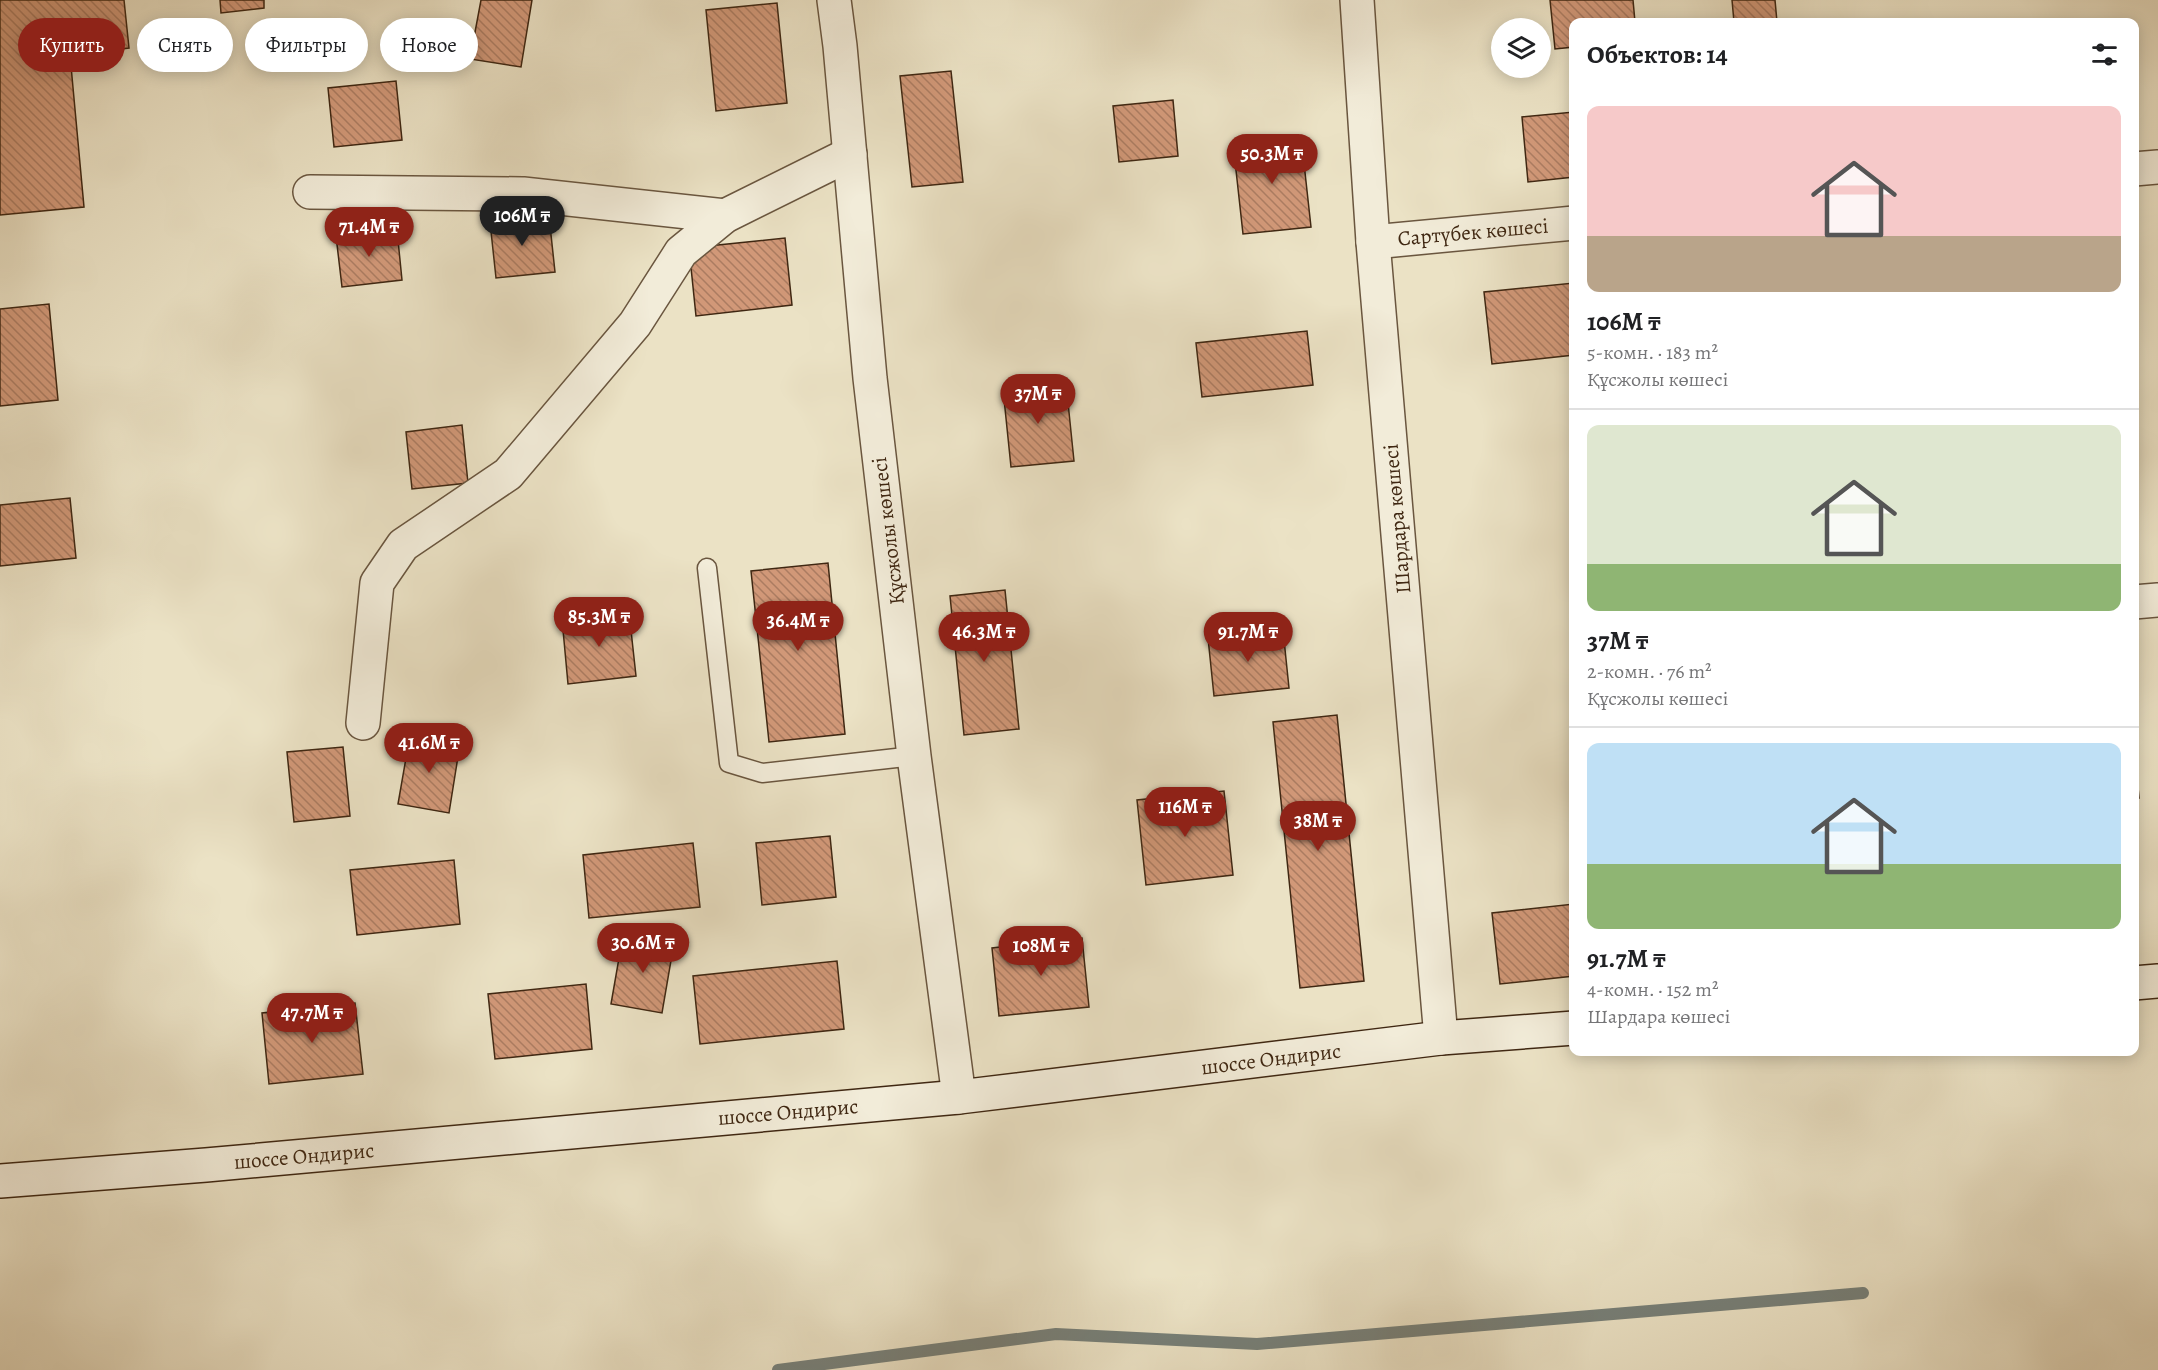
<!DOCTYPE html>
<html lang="ru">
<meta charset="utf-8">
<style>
body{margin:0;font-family:Alegreya,serif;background:#f2f2f2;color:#202124;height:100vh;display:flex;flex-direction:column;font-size:22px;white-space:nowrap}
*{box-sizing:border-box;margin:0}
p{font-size:20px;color:#757577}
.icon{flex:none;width:33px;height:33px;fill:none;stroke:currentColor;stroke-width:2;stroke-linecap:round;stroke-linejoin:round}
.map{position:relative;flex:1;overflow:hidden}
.sheet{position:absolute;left:1569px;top:18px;width:570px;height:1038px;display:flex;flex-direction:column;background:#fff;border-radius:12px;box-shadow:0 3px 15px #0003}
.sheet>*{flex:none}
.guide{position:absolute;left:18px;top:18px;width:570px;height:54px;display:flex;gap:12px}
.fabs{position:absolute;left:1491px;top:18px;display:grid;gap:12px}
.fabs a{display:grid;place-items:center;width:60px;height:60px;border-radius:50%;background:#fff;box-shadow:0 3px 15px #0003;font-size:30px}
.price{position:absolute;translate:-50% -51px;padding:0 14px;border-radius:21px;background:#8f2418;color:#fff;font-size:20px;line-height:39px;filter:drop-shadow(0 2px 3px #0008)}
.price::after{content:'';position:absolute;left:50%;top:36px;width:18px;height:14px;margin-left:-9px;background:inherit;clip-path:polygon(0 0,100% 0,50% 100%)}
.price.selected{background:#222;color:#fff}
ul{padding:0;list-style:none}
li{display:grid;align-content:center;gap:12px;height:318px;padding:0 18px}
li+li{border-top:2px solid #e0e0e0}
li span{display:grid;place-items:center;height:186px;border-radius:12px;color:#555}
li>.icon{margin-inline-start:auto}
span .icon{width:108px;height:108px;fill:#fffc;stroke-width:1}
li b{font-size:26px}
h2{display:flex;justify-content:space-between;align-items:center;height:72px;padding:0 18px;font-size:26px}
.tag{padding:0 21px;border-radius:27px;background:#fff;box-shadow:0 3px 15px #0003;font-size:21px;line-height:54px}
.tag.selected{background:#8f2418;color:#fff}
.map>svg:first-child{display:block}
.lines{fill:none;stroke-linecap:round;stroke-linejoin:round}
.stream{stroke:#778079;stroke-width:12}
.building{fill:url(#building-back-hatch);stroke:#3f2712;stroke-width:1.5}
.service-casing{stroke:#6a563f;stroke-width:21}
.minor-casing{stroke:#6a563f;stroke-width:36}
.secondary-casing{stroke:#3f2712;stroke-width:36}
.service{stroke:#f2ecd9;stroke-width:18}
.minor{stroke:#f2ecd9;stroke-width:33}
.secondary{stroke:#f2ecd9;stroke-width:33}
.labels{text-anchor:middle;stroke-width:5;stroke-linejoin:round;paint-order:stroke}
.street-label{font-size:21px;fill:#3f2712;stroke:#f2ecd9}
</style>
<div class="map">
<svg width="2158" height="1370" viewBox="0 0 2158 1370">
<defs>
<pattern id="building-back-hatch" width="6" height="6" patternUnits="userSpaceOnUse" patternTransform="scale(1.5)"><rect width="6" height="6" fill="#d19878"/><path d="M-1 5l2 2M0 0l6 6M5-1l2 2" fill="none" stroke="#ab7c61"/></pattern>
</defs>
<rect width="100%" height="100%" fill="#ebe2c5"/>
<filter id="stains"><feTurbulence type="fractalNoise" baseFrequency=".00333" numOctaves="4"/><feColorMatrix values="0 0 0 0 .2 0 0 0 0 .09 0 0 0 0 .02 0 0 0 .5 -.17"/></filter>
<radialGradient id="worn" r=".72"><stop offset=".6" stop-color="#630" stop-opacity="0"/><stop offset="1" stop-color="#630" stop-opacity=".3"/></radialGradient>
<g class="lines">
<polyline class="stream" points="778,1370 1056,1334 1257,1344 1863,1293"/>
</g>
<g class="building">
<polygon points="0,0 124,0 129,48 70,55 84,207 0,215"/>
<polygon points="220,0 264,0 264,8 221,13"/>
<polygon points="481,0 532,0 521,67 470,59"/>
<polygon points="1550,0 1633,0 1635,22 1574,22 1574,47 1555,49"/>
<polygon points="1732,0 1775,0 1777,22 1734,22"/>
<polygon points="777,3 787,103 716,111 706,10"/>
<polygon points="951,71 963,182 912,187 900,76"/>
<polygon points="396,81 402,140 334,147 328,88"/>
<polygon points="1173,100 1178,156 1119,162 1113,106"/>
<polygon points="1574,112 1574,177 1528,182 1522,117"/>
<polygon points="1301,136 1311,227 1243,234 1233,143"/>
<polygon points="549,216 555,272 496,278 490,222"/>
<polygon points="397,230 402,280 342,287 336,236"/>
<polygon points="785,238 792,305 696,316 689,248"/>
<polygon points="1574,283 1574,355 1492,364 1484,292"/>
<polygon points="49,304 58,400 0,406 0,309"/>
<polygon points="1307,331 1313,385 1202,397 1196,343"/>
<polygon points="1066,383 1074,461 1011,467 1003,389"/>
<polygon points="462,425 468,483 412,489 406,432"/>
<polygon points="70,498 76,558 0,566 0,505"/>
<polygon points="828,563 845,734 769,742 751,571"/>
<polygon points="1005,590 1019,729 964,735 950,596"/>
<polygon points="629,612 636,676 568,684 562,619"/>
<polygon points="1283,630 1289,688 1214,696 1208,638"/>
<polygon points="1337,715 1364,981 1300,988 1273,722"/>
<polygon points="410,735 460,744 449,813 398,804"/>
<polygon points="343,747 350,816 294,822 287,752"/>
<polygon points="2135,754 2139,798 2134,798 2134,754"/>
<polygon points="1224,791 1233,875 1146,885 1137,800"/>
<polygon points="830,836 836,897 762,905 756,843"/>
<polygon points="693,843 700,907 589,918 583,855"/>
<polygon points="454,860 460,924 357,935 350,870"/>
<polygon points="1574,904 1574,976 1500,984 1492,913"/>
<polygon points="623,935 674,943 662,1013 611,1004"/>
<polygon points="1082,938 1089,1007 999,1016 992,948"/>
<polygon points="837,961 844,1029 700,1044 693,976"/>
<polygon points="586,984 592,1049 495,1059 488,994"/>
<polygon points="355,1003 363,1074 269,1084 262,1013"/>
</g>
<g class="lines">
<g class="service-casing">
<polyline id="service" points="707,568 729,763 762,773 914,756"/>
</g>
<g class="minor-casing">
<g id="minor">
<polyline points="834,0 840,46 870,378 914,756 959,1097"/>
<polyline points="1357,0 1373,242 1441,1038"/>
<polyline points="2134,169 2158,167"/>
<polyline points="310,192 523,194 725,216"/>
<polyline points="1373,242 1574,223"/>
<polyline points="2134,602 2158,600"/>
<polyline points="363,723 377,583 403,545 508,474 635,324 681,252 725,216 850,154"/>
</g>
</g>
<g class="secondary-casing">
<g id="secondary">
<polyline points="2134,983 2158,981"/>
<polyline points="0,1181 206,1165 959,1097 1441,1038 1574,1028"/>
</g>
</g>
<use href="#service" class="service"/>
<use href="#minor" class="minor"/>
<use href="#secondary" class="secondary"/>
</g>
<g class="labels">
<g class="street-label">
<text transform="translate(1473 232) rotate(-5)" y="7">Сартүбек көшесі</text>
<text transform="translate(1397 519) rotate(-95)" y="7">Шардара көшесі</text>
<text transform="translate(888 531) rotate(-97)" y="7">Құсжолы көшесі</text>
<text transform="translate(1271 1059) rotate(-7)" y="7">шоссе Ондирис</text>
<text transform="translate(788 1112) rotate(-5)" y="7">шоссе Ондирис</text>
<text transform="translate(304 1156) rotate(-5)" y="7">шоссе Ондирис</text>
</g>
</g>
<rect width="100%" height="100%" filter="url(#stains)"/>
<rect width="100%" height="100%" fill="url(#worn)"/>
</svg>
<div class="fabs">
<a><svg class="icon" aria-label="layers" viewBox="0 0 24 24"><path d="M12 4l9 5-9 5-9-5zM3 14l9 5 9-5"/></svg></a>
</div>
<b class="price" style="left:1272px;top:185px">50.3M ₸</b>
<b class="price selected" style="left:522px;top:247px">106M ₸</b>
<b class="price" style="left:369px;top:258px">71.4M ₸</b>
<b class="price" style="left:1038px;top:425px">37M ₸</b>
<b class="price" style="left:599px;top:648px">85.3M ₸</b>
<b class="price" style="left:798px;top:652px">36.4M ₸</b>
<b class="price" style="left:984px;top:663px">46.3M ₸</b>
<b class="price" style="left:1248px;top:663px">91.7M ₸</b>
<b class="price" style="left:429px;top:774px">41.6M ₸</b>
<b class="price" style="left:1185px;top:838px">116M ₸</b>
<b class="price" style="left:1318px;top:852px">38M ₸</b>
<b class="price" style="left:643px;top:974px">30.6M ₸</b>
<b class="price" style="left:1041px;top:977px">108M ₸</b>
<b class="price" style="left:312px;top:1044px">47.7M ₸</b>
<div class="guide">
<a class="tag selected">Купить</a>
<a class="tag">Снять</a>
<a class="tag">Фильтры</a>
<a class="tag">Новое</a>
</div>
<section class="sheet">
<h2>Объектов: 14<svg class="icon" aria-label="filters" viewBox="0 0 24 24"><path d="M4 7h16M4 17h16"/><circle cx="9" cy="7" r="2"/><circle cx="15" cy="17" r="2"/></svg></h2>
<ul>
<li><span style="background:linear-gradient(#f6c9c9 70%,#b9a48a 0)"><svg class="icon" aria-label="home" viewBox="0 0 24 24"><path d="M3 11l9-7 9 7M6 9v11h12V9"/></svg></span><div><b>106M ₸</b><p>5-комн. · 183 m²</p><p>Құсжолы көшесі</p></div></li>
<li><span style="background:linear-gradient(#dfe7d0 75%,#8fb573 0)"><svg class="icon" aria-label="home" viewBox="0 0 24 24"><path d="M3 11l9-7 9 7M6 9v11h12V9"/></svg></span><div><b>37M ₸</b><p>2-комн. · 76 m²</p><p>Құсжолы көшесі</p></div></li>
<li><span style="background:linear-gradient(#bfe0f5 65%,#8fb573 0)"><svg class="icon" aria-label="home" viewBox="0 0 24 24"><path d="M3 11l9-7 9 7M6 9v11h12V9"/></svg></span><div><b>91.7M ₸</b><p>4-комн. · 152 m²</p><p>Шардара көшесі</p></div></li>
</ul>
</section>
</div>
